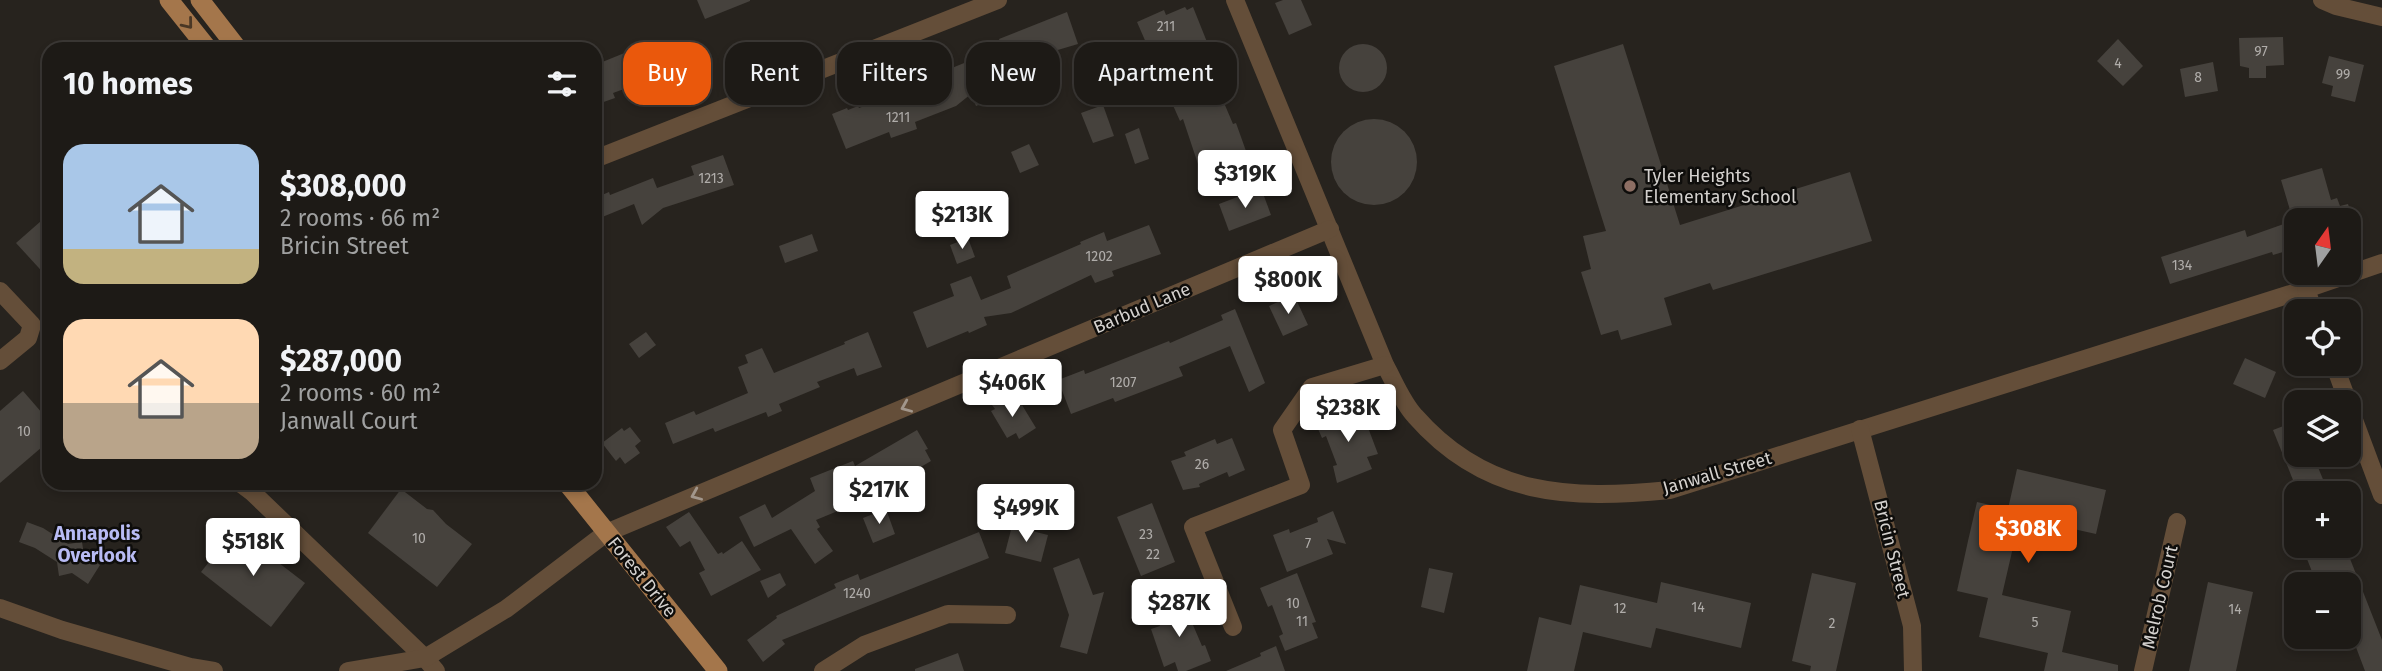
<!DOCTYPE html>
<meta charset="utf-8">
<style>
body{margin:0;font-family:"Fira Sans",sans-serif;background:#25231f;color:#f1f3f6;height:100vh;display:flex;flex-direction:column;font-size:26px;white-space:nowrap}
*{box-sizing:border-box;margin:0}
p{font-size:23px;color:#a0a1a1}
.icon{flex:none;width:38px;height:38px;fill:none;stroke:currentColor;stroke-width:2;stroke-linecap:round;stroke-linejoin:round}
.map{position:relative;flex:1;overflow:hidden}
.drawer{position:absolute;left:42px;top:42px;width:560px;height:448px;display:flex;flex-direction:column;background:#1d1a16;border-radius:21px;box-shadow:0 4px 10px #0003,0 0 0 2px #3b3835}
.drawer>*{flex:none}
.top-card{position:absolute;left:623px;top:42px;width:665px;height:63px;display:flex;gap:14px}
.needle{width:46px;rotate:14deg}
.buttons{position:absolute;left:2284px;top:208px;display:grid;gap:14px}
.buttons a{display:grid;place-items:center;width:77px;height:77px;border-radius:14px;background:#1d1a16;box-shadow:0 4px 10px #0003,0 0 0 2px #3b3835;font-size:35px}
.price{position:absolute;translate:-50% -60px;padding:0 16px;border-radius:7px;background:#fff;color:#222;font-size:23px;line-height:46px;filter:drop-shadow(0 2px 4px #0008)}
.price::after{content:'';position:absolute;left:50%;top:42px;width:21px;height:16px;margin-left:-10px;background:inherit;clip-path:polygon(0 0,100% 0,50% 100%)}
.price.selected{background:#ea580c;color:#fff}
ul{padding:0;list-style:none}
li{display:flex;align-items:center;gap:21px;height:175px;padding:0 21px}
li span{display:grid;place-items:center;flex:none;width:196px;height:140px;border-radius:21px;color:#555}
li>.icon{margin-inline-start:auto}
span .icon{width:84px;height:84px;fill:#fffc;stroke-width:1}
li b{font-size:30px}
h2{display:flex;justify-content:space-between;align-items:center;height:84px;padding:0 21px;font-size:30px}
.tag{padding:0 24px;border-radius:21px;background:#1d1a16;box-shadow:0 4px 10px #0003,0 0 0 2px #3b3835;font-size:24px;line-height:63px}
.tag.selected{background:#ea580c;color:#fff}
.map>svg:first-child{display:block}
.building{fill:#46423d}
.lines{fill:none;stroke-linecap:round;stroke-linejoin:round}
.minor{stroke:#644e39;stroke-width:18}
.primary{stroke:#a4764b;stroke-width:19}
.oneway{stroke:#4a3725}
.oneway2{stroke:#a2968b}
.education-dot{fill:#8d6e63;stroke:#0e0d0b;stroke-width:2.5}
.labels{text-anchor:middle;stroke-width:5;stroke-linejoin:round;paint-order:stroke}
.number-label{font-size:14px;fill:#b0adaa}
.poi-label{font-size:18px;fill:#d4d1ce;stroke:#0e0d0b;text-anchor:start}
.street-label{font-size:18px;fill:#d4d1ce;stroke:#0e0d0b}
.neighbourhood-label{font-size:19px;font-weight:bold;fill:#b8bbf4;stroke:#0e0d0b}
</style>
<div class="map">
<svg width="2382" height="671" viewBox="0 0 2382 671">
<rect width="100%" height="100%" fill="#27231e"/>
<g class="building">
<polygon points="697,0 750,0 750,1 705,19"/>
<polygon points="1283,0 1301,0 1312,25 1289,35 1275,3"/>
<polygon points="1185,7 1187,10 1193,7 1215,62 1211,64 1222,89 1219,91 1233,124 1236,123 1246,151 1200,170 1183,119 1180,121 1163,83 1152,88 1143,66 1154,61 1137,22 1164,10 1166,15"/>
<polygon points="1067,12 1078,44 1051,52 1050,49 992,72 1002,95 976,106 971,94 956,106 915,122 917,129 891,138 889,132 846,149 832,114 847,108 848,110 858,106 859,108 918,86 915,80 929,73 932,76 984,55 1002,46 999,39"/>
<polygon points="2283,37 2284,65 2266,66 2266,78 2249,78 2249,68 2240,66 2239,38"/>
<polygon points="2118,39 2143,66 2123,86 2097,61"/>
<polygon points="1623,44 1680,225 1850,172 1872,241 1713,290 1710,283 1664,298 1672,325 1621,340 1618,330 1601,335 1581,272 1591,269 1583,236 1606,231 1554,66"/>
<circle cx="1363" cy="68" r="24"/>
<polygon points="644,45 657,77 613,93 615,98 595,105 595,65"/>
<polygon points="2329,56 2364,65 2355,102 2331,96 2333,86 2322,83"/>
<polygon points="2213,62 2218,91 2185,97 2180,69"/>
<polygon points="1103,105 1114,136 1093,143 1081,113"/>
<circle cx="1374" cy="162" r="43"/>
<polygon points="1139,128 1149,159 1135,164 1125,134"/>
<polygon points="1029,144 1039,165 1020,173 1011,152"/>
<polygon points="723,155 734,185 663,208 642,225 634,204 595,220 595,198 609,192 610,195 653,178 657,188 694,175 691,166"/>
<polygon points="2322,168 2331,200 2337,198 2340,206 2348,204 2353,220 2296,220 2296,248 2273,255 2272,252 2170,284 2161,257 2245,230 2247,237 2295,220 2293,220 2281,180"/>
<polygon points="1261,188 1271,215 1229,231 1219,204"/>
<polygon points="49,214 49,279 16,243"/>
<polygon points="1149,225 1161,254 1112,271 1114,276 1095,283 1091,275 1011,313 984,317 987,325 969,333 968,331 927,348 913,312 954,296 950,284 971,276 981,300 1011,288 1007,276 1081,244 1080,242 1104,232 1107,241"/>
<polygon points="812,234 818,251 785,263 779,246"/>
<polygon points="968,238 975,257 957,264 950,245"/>
<polygon points="1294,295 1308,325 1283,336 1269,306"/>
<polygon points="1235,309 1265,383 1249,392 1230,346 1179,367 1183,376 1115,402 1113,398 1071,414 1058,380 1084,370 1085,374 1088,373 1169,341 1170,343 1223,320 1221,315"/>
<polygon points="646,332 656,345 639,358 629,344"/>
<polygon points="868,332 882,367 857,376 854,368 817,382 820,387 779,404 782,411 768,417 766,412 715,432 713,428 673,444 665,423 694,411 696,415 748,393 738,367 748,363 745,355 762,348 774,373 845,344 844,342"/>
<polygon points="2245,358 2276,372 2265,398 2233,384"/>
<polygon points="23,391 49,421 49,441 0,483 0,411"/>
<polygon points="1007,396 1015,409 1022,405 1036,428 1019,439 1016,433 1007,438 991,411 995,409 992,405"/>
<polygon points="1348,409 1353,421 1364,417 1378,454 1367,457 1372,469 1337,483 1333,466 1337,465 1326,436 1322,438 1315,422"/>
<polygon points="2296,421 2296,455 2313,455 2329,494 2300,494 2296,484 2295,485 2273,430"/>
<polygon points="630,427 641,441 635,446 640,453 625,464 620,457 616,461 602,443 622,428 624,431"/>
<polygon points="917,430 928,449 925,450 931,461 914,471 917,478 894,491 885,474 838,492 845,508 816,520 820,527 817,529 833,551 815,564 791,529 754,547 739,517 765,504 772,518 815,491 810,478 853,461 855,466"/>
<polygon points="1232,438 1245,470 1229,477 1227,472 1199,484 1200,487 1183,490 1171,461 1186,456 1184,452 1215,439 1217,444"/>
<polygon points="2017,469 2106,490 2096,534 2020,517 2002,595 2071,611 2062,652 2118,665 2118,671 2044,671 2048,653 1979,637 1988,598 1957,591 1968,541 1977,502 2008,509"/>
<polygon points="401,489 427,509 433,510 446,524 472,544 437,587 368,533"/>
<polygon points="1152,503 1175,562 1141,576 1117,517"/>
<polygon points="886,509 895,534 873,543 863,518"/>
<polygon points="1333,511 1346,544 1327,539 1333,554 1287,572 1273,535 1289,529 1290,533 1318,522 1317,518"/>
<polygon points="689,512 718,554 722,552 723,554 742,541 761,570 711,596 699,573 705,570 690,541 680,547 666,527"/>
<polygon points="27,522 43,528 68,544 82,542 84,555 100,565 88,584 72,573 59,576 57,562 35,548 19,542"/>
<polygon points="1012,526 1048,535 1041,562 1005,553"/>
<polygon points="235,529 305,583 271,627 201,572"/>
<polygon points="979,532 989,558 782,640 785,644 763,662 747,640 777,618 776,616 836,588 834,584 858,574 860,580"/>
<polygon points="2317,546 2345,546 2382,640 2382,671 2365,671 2354,642 2348,644 2348,584 2317,584 2307,559 2320,553"/>
<polygon points="1079,558 1093,595 1104,592 1087,654 1060,647 1069,615 1053,568"/>
<polygon points="1429,568 1453,573 1444,613 1421,607"/>
<polygon points="780,573 786,585 768,598 760,581"/>
<polygon points="1297,573 1316,622 1312,623 1318,638 1285,651 1279,636 1283,634 1272,605 1268,607 1260,588"/>
<polygon points="1812,573 1856,583 1836,671 1810,671 1811,666 1792,661"/>
<polygon points="1661,582 1751,603 1741,648 1656,628 1651,648 1583,632 1574,671 1527,671 1539,617 1571,625 1580,585 1657,603"/>
<polygon points="2208,582 2253,592 2236,671 2189,671"/>
<polygon points="1188,600 1195,616 1190,618 1202,646 1205,645 1211,661 1186,671 1178,671 1175,662 1164,667 1151,629 1160,626 1156,614"/>
<polygon points="1276,646 1285,671 1226,671 1261,656 1260,653"/>
<polygon points="958,653 964,671 915,671 915,669"/>
</g>
<g class="lines">
<g class="minor">
<path d="M1235,0L1385,365C1394,381 1402,402 1415,416C1486,497 1570,500 1670,490L2306,289L2382,263"/>
<polyline points="2322,0 2336,6 2382,17"/>
<polyline points="595,159 998,0"/>
<polyline points="2306,289 2314,312"/>
<polyline points="0,291 32,325 28,338 0,361"/>
<polyline points="2334,364 2348,402"/>
<polyline points="2348,404 2382,495"/>
<polyline points="1860,429 1912,626 1913,671"/>
<polyline points="240,483 252,492 425,658 436,671"/>
<polyline points="0,608 62,630 190,667 214,671"/>
<polyline points="1233,627 1193,527 1301,485 1282,430 1312,387 1385,365"/>
<polyline points="348,671 425,658 506,609 606,533 1330,229"/>
<polyline points="823,671 864,645 948,614 1007,615"/>
<polyline points="2143,671 2177,522"/>
</g>
<g class="primary">
<polyline points="169,0 208,49"/>
<polyline points="200,0 238,49"/>
<polyline points="567,483 718,671"/>
</g>
</g>
<defs><path id="oneway-chevron" d="M-2-3.5L2.5 0L-2 3.5" fill="none" stroke-width="1.6" stroke-linecap="round" stroke-linejoin="round" transform="scale(1.75)"/></defs>
<use class="oneway" href="#oneway-chevron" transform="translate(188 24) rotate(51)"/>
<g class="oneway2">
<use href="#oneway-chevron" transform="translate(906 407) rotate(157)"/>
<use href="#oneway-chevron" transform="translate(696 495) rotate(157)"/>
</g>
<circle class="education-dot" cx="1630" cy="186" r="7"/>
<g class="labels">
<g class="number-label">
<text x="1166" y="31">211</text>
<text x="2261" y="56">97</text>
<text x="2118" y="68">4</text>
<text x="2343" y="79">99</text>
<text x="2198" y="82">8</text>
<text x="898" y="122">1211</text>
<text x="711" y="183">1213</text>
<text x="1099" y="261">1202</text>
<text x="2182" y="270">134</text>
<text x="1123" y="387">1207</text>
<text x="24" y="436">10</text>
<text x="1202" y="469">26</text>
<text x="1146" y="539">23</text>
<text x="419" y="543">10</text>
<text x="1308" y="548">7</text>
<text x="1153" y="559">22</text>
<text x="857" y="598">1240</text>
<text x="1293" y="608">10</text>
<text x="1698" y="612">14</text>
<text x="1620" y="613">12</text>
<text x="2235" y="614">14</text>
<text x="1302" y="626">11</text>
<text x="2035" y="627">5</text>
<text x="1832" y="628">2</text>
</g>
<g class="poi-label">
<text x="1644" y="182">Tyler Heights<tspan x="1644" dy="21">Elementary School</tspan></text>
</g>
<g class="street-label">
<text transform="translate(1142 308) rotate(-23)" y="6">Barbud Lane</text>
<text transform="translate(1717 473) rotate(-16)" y="6">Janwall Street</text>
<text transform="translate(1892 549) rotate(76)" y="6">Bricin Street</text>
<text transform="translate(642 577) rotate(51)" y="6">Forest Drive</text>
<text transform="translate(2160 597) rotate(-77)" y="6">Melrob Court</text>
</g>
<g class="neighbourhood-label">
<text x="97" y="540">Annapolis<tspan x="97" dy="22">Overlook</tspan></text>
</g>
</g>
</svg>
<div class="buttons">
<a><svg class="needle" viewBox="-14 -14 28 28"><path d="M0-13l5 13h-10z" fill="#e53935"/><path d="M0 13l5-13h-10z" fill="#a0a1a1"/></svg></a>
<a><svg class="icon" aria-label="locate" viewBox="0 0 24 24"><circle cx="12" cy="12" r="6"/><path d="M12 2v4M12 18v4M2 12h4M18 12h4"/></svg></a>
<a><svg class="icon" aria-label="layers" viewBox="0 0 24 24"><path d="M12 4l9 5-9 5-9-5zM3 14l9 5 9-5"/></svg></a>
<a>+</a>
<a>−</a>
</div>
<b class="price" style="left:1245px;top:210px">$319K</b>
<b class="price" style="left:962px;top:251px">$213K</b>
<b class="price" style="left:1288px;top:316px">$800K</b>
<b class="price" style="left:1012px;top:419px">$406K</b>
<b class="price" style="left:1348px;top:444px">$238K</b>
<b class="price" style="left:879px;top:526px">$217K</b>
<b class="price" style="left:1026px;top:544px">$499K</b>
<b class="price selected" style="left:2028px;top:565px">$308K</b>
<b class="price" style="left:253px;top:578px">$518K</b>
<b class="price" style="left:1179px;top:639px">$287K</b>
<div class="top-card">
<a class="tag selected">Buy</a>
<a class="tag">Rent</a>
<a class="tag">Filters</a>
<a class="tag">New</a>
<a class="tag">Apartment</a>
</div>
<section class="drawer">
<h2>10 homes<svg class="icon" aria-label="filters" viewBox="0 0 24 24"><path d="M4 7h16M4 17h16"/><circle cx="9" cy="7" r="2"/><circle cx="15" cy="17" r="2"/></svg></h2>
<ul>
<li><span style="background:linear-gradient(#a9c7e8 75%,#c2b280 0)"><svg class="icon" aria-label="home" viewBox="0 0 24 24"><path d="M3 11l9-7 9 7M6 9v11h12V9"/></svg></span><div><b>$308,000</b><p>2 rooms · 66 m²</p><p>Bricin Street</p></div></li>
<li><span style="background:linear-gradient(#ffd9b3 60%,#b9a48a 0)"><svg class="icon" aria-label="home" viewBox="0 0 24 24"><path d="M3 11l9-7 9 7M6 9v11h12V9"/></svg></span><div><b>$287,000</b><p>2 rooms · 60 m²</p><p>Janwall Court</p></div></li>
</ul>
</section>
</div>
